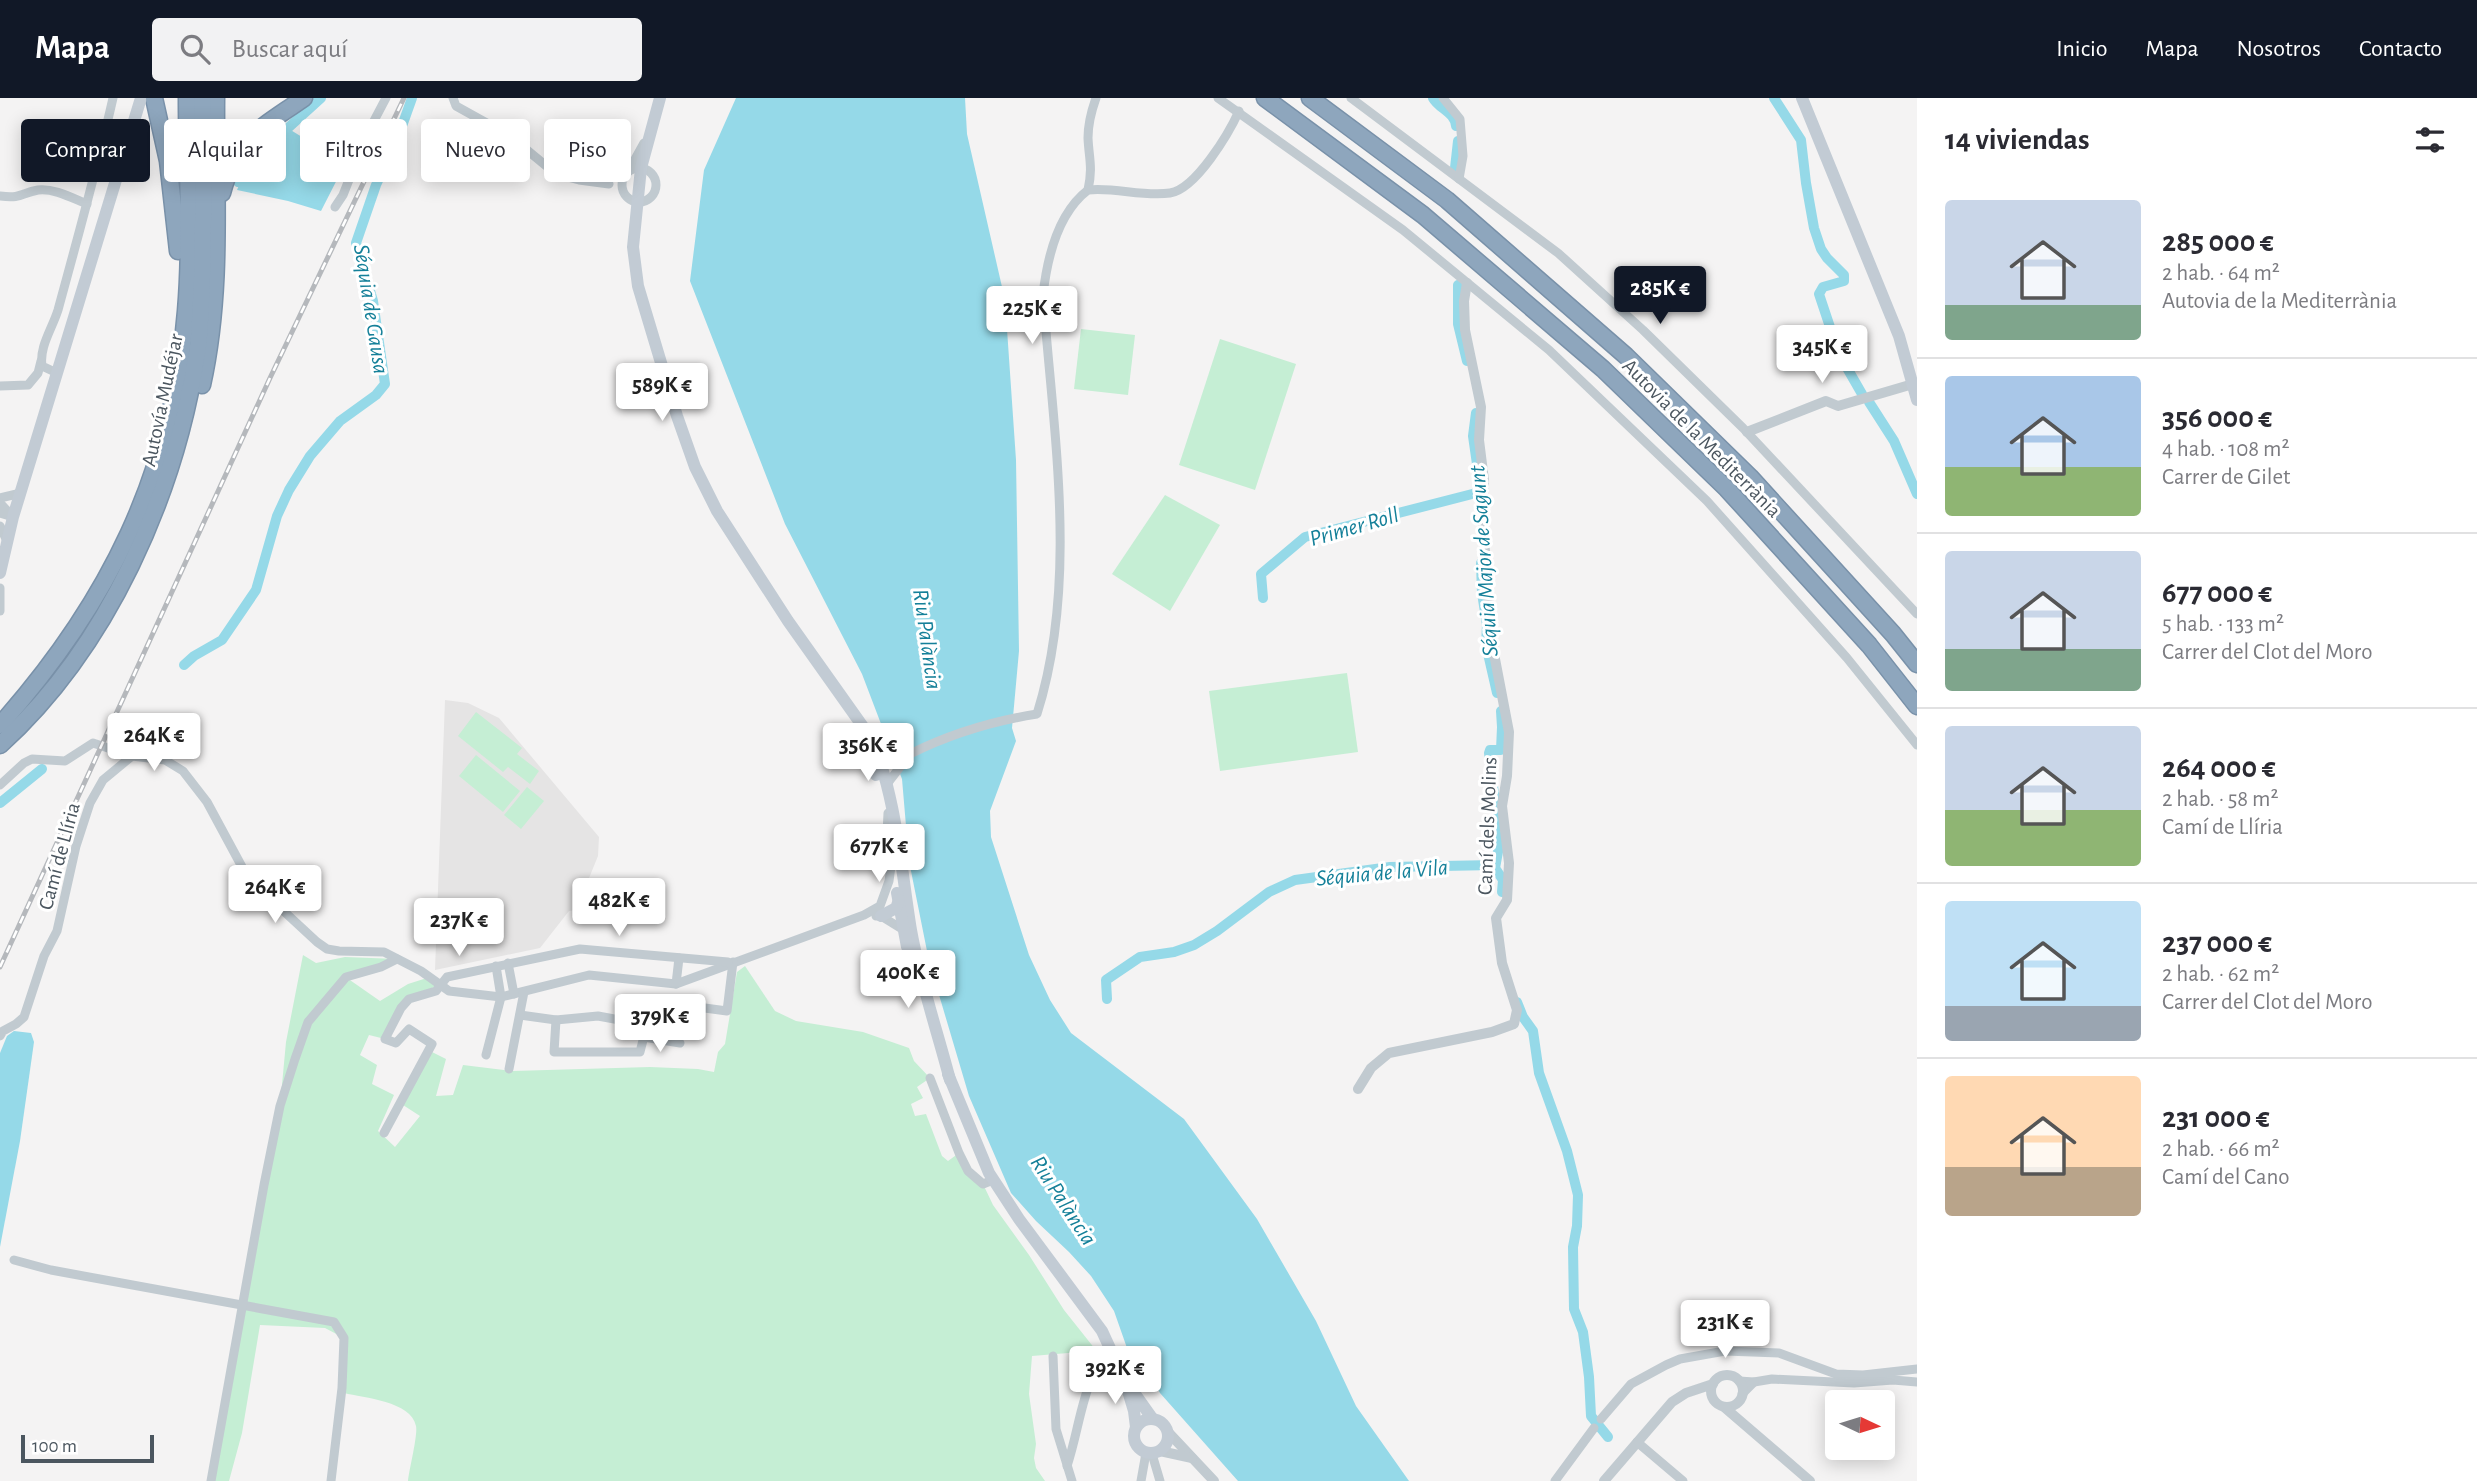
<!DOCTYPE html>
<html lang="es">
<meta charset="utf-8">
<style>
body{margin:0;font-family:"Alegreya Sans",sans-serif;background:#f2f2f3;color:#2b2b33;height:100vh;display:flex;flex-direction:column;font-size:26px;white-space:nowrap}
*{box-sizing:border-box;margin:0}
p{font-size:23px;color:#7c7c81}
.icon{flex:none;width:38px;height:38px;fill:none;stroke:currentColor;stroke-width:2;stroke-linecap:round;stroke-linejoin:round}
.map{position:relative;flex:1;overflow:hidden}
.drawer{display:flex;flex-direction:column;background:#fff;width:560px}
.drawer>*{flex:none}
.banner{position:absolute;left:21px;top:21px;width:665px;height:63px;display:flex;gap:14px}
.needle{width:46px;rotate:94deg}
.buttons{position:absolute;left:1825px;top:1292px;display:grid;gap:14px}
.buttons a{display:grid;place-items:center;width:70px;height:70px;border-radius:7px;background:#fff;box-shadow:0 4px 18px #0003;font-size:35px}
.scale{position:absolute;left:21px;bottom:18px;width:133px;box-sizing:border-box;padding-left:7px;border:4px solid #4b565f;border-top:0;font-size:19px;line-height:24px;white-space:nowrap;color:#4b565f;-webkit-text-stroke:5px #fff;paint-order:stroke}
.price{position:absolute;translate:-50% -60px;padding:0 16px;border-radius:7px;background:#fff;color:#222;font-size:23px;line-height:46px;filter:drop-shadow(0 2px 4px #0008)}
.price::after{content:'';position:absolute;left:50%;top:42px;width:21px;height:16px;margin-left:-10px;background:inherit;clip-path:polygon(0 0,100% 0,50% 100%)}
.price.on{background:#111827;color:#fff}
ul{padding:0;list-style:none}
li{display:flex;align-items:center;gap:21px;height:175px;padding:0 28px}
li+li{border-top:2px solid #e1e1e2}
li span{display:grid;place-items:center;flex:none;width:196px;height:140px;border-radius:7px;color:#555}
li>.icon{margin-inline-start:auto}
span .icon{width:84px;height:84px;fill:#fffc;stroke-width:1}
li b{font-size:30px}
h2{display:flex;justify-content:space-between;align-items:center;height:84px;padding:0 28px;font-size:30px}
.chip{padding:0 24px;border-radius:7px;background:#fff;box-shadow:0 4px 18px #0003;font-size:24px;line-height:63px}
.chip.on{background:#111827;color:#fff}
header{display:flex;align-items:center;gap:42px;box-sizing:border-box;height:98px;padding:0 35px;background:#111827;color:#fff}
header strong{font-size:33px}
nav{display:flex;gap:38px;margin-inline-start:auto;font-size:24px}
.search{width:490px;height:63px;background:#f2f2f3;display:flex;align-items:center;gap:18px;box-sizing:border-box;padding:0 24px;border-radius:7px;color:#7c7c81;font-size:26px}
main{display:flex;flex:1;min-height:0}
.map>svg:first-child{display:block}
.education{fill:#e5e4e4}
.green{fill:#c5eed4}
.water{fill:#95d9e8}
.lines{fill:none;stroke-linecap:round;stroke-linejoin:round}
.canal{stroke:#95d9e8;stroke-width:10}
.motorway-casing{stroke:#7991a9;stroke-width:19}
.minor{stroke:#c1cad0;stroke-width:9}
.tertiary{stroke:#c1cad0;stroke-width:10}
.secondary{stroke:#c2cbd4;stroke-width:12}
.motorway{stroke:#8ea6bd;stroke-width:16}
.rail-casing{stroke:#b5b8bc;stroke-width:5}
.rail{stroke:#fff;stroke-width:2.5;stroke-dasharray:8;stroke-linecap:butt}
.labels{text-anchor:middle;stroke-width:6;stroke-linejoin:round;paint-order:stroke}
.street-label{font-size:21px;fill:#4b565f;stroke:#fff}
.water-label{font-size:23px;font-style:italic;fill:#158099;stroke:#fff}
</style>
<header>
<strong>Mapa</strong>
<div class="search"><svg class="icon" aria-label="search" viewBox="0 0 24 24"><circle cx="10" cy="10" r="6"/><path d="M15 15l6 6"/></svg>Buscar aquí</div>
<nav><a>Inicio</a><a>Mapa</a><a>Nosotros</a><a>Contacto</a></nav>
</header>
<main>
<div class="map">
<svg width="1917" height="1383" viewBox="0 0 1917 1383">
<rect width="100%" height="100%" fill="#f4f3f3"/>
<polygon class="education" points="445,602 468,605 499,620 599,739 598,758 576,812 569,813 540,850 435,872"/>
<g class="green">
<polygon points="1081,231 1135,237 1128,297 1074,291"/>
<polygon points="1220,241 1296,266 1255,392 1179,367"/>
<polygon points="1165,397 1220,427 1170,513 1112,476"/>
<polygon points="1347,575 1358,654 1220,673 1209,593"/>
<polygon points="476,614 522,650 517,656 539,673 530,686 508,669 503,674 458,638"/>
<polygon points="476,657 520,693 503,714 459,678"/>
<polygon points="527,689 544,703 521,731 504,717"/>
<path d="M303,857L316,865L345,859L397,861L347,880L380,903L408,886L430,879L440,886L409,901L385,941L369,937L360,957L377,967L372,986L394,997L378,1033L395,1049L420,1018L403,1007L432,954L446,961L436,998L453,997L463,967L513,973L650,969L698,971L714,974L718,954L725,946L737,874L745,868L775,913L796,923L863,934L909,950L914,963L930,980L917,989L923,1000L911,1006L915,1018L926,1016L942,1058L948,1063L959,1055L983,1086L993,1107L1029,1157L1064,1212L1099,1256L1068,1255L1032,1258L1029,1296L1036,1346L1034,1360L1036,1370L1045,1383H408C409,1372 418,1337 416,1328C411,1303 364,1300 344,1295V1240L325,1230L260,1227L242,1335L229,1383H212L280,1008L286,944Z"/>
</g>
<g class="water">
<polygon points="736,0 965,0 967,36 1005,202 1016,362 1019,553 1012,630 1016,643 990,713 991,739 1029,857 1050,902 1071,935 1184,1021 1257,1121 1316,1223 1356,1308 1409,1383 1238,1383 1160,1295 1155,1287 1144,1279 1143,1266 1127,1250 1114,1213 1091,1178 1069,1154 1036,1123 1011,1095 969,998 929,863 909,763 902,681 862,576 785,426 690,183 704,72"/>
<polygon points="289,31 315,47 314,51 345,66 321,113 288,103 237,92 247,68"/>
<polygon points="14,933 31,935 34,944 20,1043 0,1149 0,955 7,938"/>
</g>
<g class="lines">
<g class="canal">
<path d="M1433,0C1439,11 1455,14 1456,28"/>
<polyline points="1774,0 1801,42 1806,85 1814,130 1821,151 1827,160 1844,177 1844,183 1823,189 1819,196 1839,256 1862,296"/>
<polyline points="1455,70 1458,43"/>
<polyline points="238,84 246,68 321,0"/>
<polyline points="1458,187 1458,226 1467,263"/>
<polyline points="1869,304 1894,343 1917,396"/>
<polyline points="1476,315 1473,338 1479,380"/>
<polyline points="1481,465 1482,495 1487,527 1486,547 1497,595"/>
<polyline points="1263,500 1261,476 1305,439 1480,394"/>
<polyline points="184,567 194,558 222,542 256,492 277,418 289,392 310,358 340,323 376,297 385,286 373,203 356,145 376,87 397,42 412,0"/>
<polyline points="0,705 42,671"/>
<polyline points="1498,729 1489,655 1490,652 1501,652 1502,629 1501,613"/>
<polyline points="1499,738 1499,748 1495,770 1503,782 1502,794"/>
<polyline points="1107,901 1106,882 1140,859 1174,854 1194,847 1217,833 1269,794 1295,782 1390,769 1495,767"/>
<polyline points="1517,904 1523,919 1533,933 1539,975 1567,1053 1578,1097 1577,1128 1573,1149 1574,1211 1583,1234 1589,1279 1591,1318 1608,1339"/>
</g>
<g class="motorway-casing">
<g id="motorway">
<polyline points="154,0 168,63 178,153"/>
<polyline points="1265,0 1423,117 1603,271 1727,391 1869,547 1917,608"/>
<polyline points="1310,0 1447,102 1626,258 1750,379 1893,536 1917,566"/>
<path d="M222,95C237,39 260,31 304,0"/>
<path d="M202,287C223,192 215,96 216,0"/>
<path d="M0,627C108,506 173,376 186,213C192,142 187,71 187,0"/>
<path d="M0,647C108,549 175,397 197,255C200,238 200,220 201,202C205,135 202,67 203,0"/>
</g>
</g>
<g class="minor">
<polyline points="453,0 456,8 510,38 556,76 579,82 609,86"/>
<polyline points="1218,0 1403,132 1549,252 1707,403 1847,560 1917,647"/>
<polyline points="1351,0 1558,155 1643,232 1743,330 1917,516"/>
<polyline points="1443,0 1460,21 1463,58 1459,81"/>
<circle cx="639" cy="87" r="17"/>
<polyline points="628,74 644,45"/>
<path d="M1088,92C1093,69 1089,61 1088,40C1088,26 1091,14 1096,0"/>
<path d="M0,98C22,101 21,95 38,92C54,90 72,100 87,106"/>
<polyline points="335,109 343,97 367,36 386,0"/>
<path d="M57,275L42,268C39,249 52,231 58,212C77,142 97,71 113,0"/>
<polyline points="0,288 28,287 38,275 41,263"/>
<polyline points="0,400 21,395"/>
<polyline points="0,405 13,419 0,415"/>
<polyline points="0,428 7,443"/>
<polyline points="0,490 0,513"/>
<polyline points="877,652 895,658 910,656 887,686"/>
<path d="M910,656C950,636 993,623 1037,616C1079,483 1053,334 1043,197C1047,161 1058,115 1088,92C1115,89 1143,99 1170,95C1196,91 1229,35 1239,13"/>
<polyline points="881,670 882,666 895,658"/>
<polyline points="0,687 24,665 32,661 65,663 93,645 132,658 165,662 183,673 207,704 248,780 317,844 327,851 339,853 384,854 421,873 449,893 501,899 589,877 676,886 864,817 880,808 889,783 892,761"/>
<polyline points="887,736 888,715"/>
<polyline points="876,818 881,818 902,831"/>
<polyline points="508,865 514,896"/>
<polyline points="676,886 679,860"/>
<polyline points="520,917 556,922 598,918 647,927"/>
<polyline points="556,922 554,954 640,954 653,903 727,913 733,864"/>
<polyline points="0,938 3,933 16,926 24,919 44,858 57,833 76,748 90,705 103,682 132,658"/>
<polyline points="644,939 680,945"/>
<polyline points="486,957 501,899 496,868"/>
<polyline points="509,971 524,894"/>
<polyline points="930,980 959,1055 968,1073 983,1086 993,1082"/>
<polyline points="384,1035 432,946 409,931 396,945 385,941 401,910 409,901 436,893 447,879 580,851 728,864"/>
<polyline points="14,1162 51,1172 334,1224 344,1240 342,1290 331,1383"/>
<polyline points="1053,1258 1056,1331 1072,1383"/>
<polyline points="1739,1283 1754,1284 1772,1281 1854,1285 1893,1282 1917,1284"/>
<polyline points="1742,1296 1754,1284"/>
<polyline points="1601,1321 1631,1286 1666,1267 1680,1261 1725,1253 1779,1255 1836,1276 1863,1277 1917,1271"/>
<polyline points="1637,1344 1683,1383"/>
<polyline points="1152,1356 1160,1383"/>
<path d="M1067,1368C1077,1338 1080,1308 1092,1279"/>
<polyline points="211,1383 264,1087 280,1008 295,961 308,924 346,879 381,869 397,861"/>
<polyline points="1141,1383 1146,1355"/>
<polyline points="1555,1383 1594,1330"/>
</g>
<g class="tertiary">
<polyline points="1747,334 1826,303 1838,308 1913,286"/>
<polyline points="1358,991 1371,970 1389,955 1492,934 1514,926 1517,912 1502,865 1496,820 1507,802 1509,765 1502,708 1507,678 1509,634 1495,561 1487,482 1483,425 1484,382 1479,342 1481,309 1465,232 1464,203 1467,185"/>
<circle cx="1727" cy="1293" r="16"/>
<polyline points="1724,1309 1810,1383"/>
<polyline points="1168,1334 1214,1383"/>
<polyline points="1160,1353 1192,1360"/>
<polyline points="1604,1383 1672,1304 1686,1295 1713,1286"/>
</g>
<g class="secondary">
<path d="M660,0L641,70L633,149L638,188L677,318L695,369L717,413L788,523L871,640C896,696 901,771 911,832C920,883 937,932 950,982"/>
<polyline points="1802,0 1899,238 1917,302"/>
<polyline points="0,475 13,419 141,0"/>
<polyline points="860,635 876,677"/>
<polyline points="897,795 907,849"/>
<polyline points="881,818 896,810 899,802"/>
<polyline points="948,976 989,1075 1019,1121 1102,1233 1125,1283 1134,1313 1136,1329"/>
<polyline points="1130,1289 1152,1320"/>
<circle cx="1151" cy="1338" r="17"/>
</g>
<use href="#motorway" class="motorway"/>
<g class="rail-casing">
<polyline id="rail" points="0,869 270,280 404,0"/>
</g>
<use href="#rail" class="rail"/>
</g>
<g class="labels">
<g class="street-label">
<text transform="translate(162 302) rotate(-78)" y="7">Autovía Mudéjar</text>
<text transform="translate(1702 340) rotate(45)" y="7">Autovia de la Mediterrània</text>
<text transform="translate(1487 728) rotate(-88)" y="7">Camí dels Molins</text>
<text transform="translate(59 758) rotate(-75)" y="7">Camí de Llíria</text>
</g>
<g class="water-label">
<text transform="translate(372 211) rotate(81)" y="8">Séquia de Gausa</text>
<text transform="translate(1354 428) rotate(-16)" y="8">Primer Roll</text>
<text transform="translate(1483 463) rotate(-94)" y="8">Séquia Major de Sagunt</text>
<text transform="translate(928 541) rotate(82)" y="8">Riu Palància</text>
<text transform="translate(1382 774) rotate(-5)" y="8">Séquia de la Vila</text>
<text transform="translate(1064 1102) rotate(57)" y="8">Riu Palància</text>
</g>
</g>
</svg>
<div class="buttons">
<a><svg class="needle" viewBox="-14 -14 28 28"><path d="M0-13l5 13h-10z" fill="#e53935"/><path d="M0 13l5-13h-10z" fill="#7c7c81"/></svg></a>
</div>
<div class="scale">100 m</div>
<b class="price on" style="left:1660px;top:228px">285K €</b>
<b class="price" style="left:1032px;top:248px">225K €</b>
<b class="price" style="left:1822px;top:287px">345K €</b>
<b class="price" style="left:662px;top:325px">589K €</b>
<b class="price" style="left:154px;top:675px">264K €</b>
<b class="price" style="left:868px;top:685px">356K €</b>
<b class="price" style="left:879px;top:786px">677K €</b>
<b class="price" style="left:275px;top:827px">264K €</b>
<b class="price" style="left:619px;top:840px">482K €</b>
<b class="price" style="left:459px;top:860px">237K €</b>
<b class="price" style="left:908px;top:912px">400K €</b>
<b class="price" style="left:660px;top:956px">379K €</b>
<b class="price" style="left:1725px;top:1262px">231K €</b>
<b class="price" style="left:1115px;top:1308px">392K €</b>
<div class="banner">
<a class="chip on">Comprar</a>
<a class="chip">Alquilar</a>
<a class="chip">Filtros</a>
<a class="chip">Nuevo</a>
<a class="chip">Piso</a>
</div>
</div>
<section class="drawer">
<h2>14 viviendas<svg class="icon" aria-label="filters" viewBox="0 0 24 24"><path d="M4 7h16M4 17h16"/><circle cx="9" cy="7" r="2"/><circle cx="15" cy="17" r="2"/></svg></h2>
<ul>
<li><span style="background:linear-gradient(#c9d6e8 75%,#7fa58c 0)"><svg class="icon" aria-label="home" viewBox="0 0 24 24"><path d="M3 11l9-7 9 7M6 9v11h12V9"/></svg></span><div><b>285 000 €</b><p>2 hab. · 64 m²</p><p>Autovia de la Mediterrània</p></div></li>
<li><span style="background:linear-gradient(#a9c7e8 65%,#8fb573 0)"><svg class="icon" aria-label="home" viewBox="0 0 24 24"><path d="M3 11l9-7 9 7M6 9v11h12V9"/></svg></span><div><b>356 000 €</b><p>4 hab. · 108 m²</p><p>Carrer de Gilet</p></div></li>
<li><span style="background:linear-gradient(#c9d6e8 70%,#7fa58c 0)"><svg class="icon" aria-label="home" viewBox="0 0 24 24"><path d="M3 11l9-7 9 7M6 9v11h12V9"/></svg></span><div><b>677 000 €</b><p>5 hab. · 133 m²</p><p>Carrer del Clot del Moro</p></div></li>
<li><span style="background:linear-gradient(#c9d6e8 60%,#8fb573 0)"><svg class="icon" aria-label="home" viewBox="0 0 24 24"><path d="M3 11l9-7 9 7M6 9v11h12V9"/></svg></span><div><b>264 000 €</b><p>2 hab. · 58 m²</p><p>Camí de Llíria</p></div></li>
<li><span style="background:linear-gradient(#bfe0f5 75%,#9aa5b1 0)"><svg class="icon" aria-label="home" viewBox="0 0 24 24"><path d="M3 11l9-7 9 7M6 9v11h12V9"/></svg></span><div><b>237 000 €</b><p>2 hab. · 62 m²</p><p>Carrer del Clot del Moro</p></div></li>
<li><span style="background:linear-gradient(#ffd9b3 65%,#b9a48a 0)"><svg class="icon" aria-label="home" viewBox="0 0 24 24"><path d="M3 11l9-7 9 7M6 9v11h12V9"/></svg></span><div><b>231 000 €</b><p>2 hab. · 66 m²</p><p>Camí del Cano</p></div></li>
</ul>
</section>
</main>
